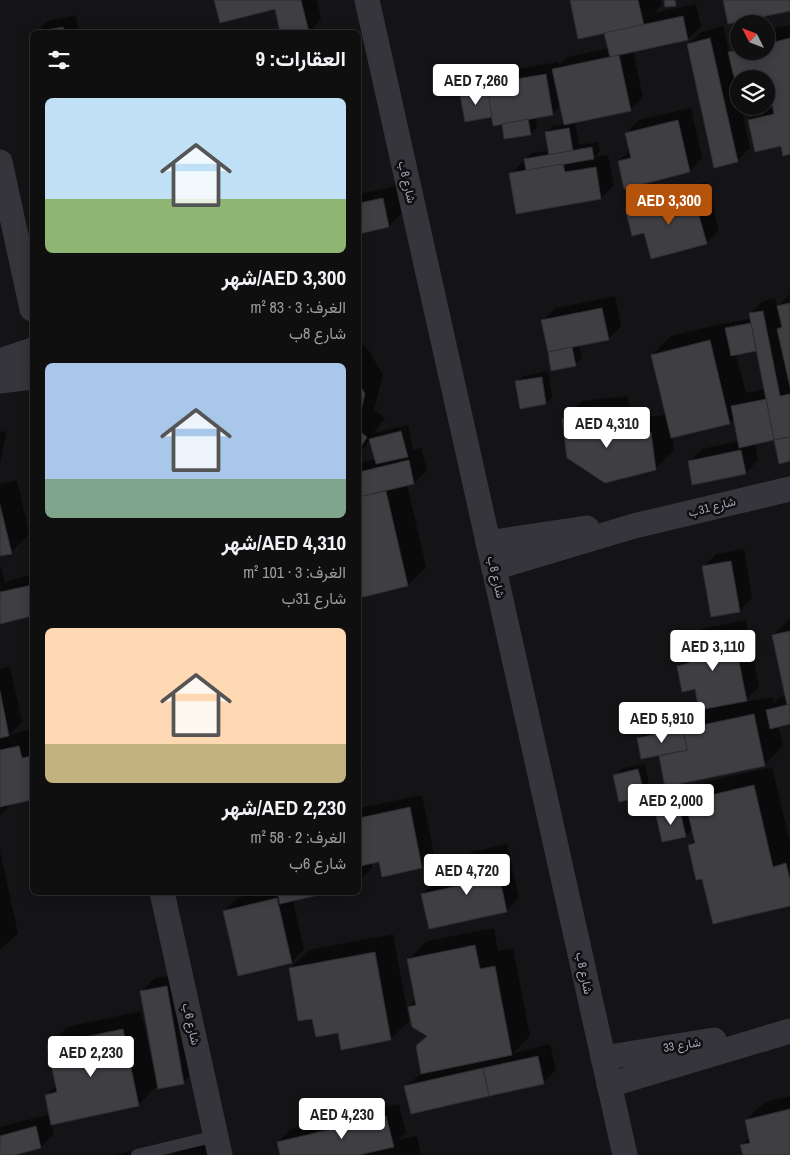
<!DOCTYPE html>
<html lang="ar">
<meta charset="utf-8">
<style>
body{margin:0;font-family:"Archivo Narrow",Vazirmatn,sans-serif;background:#181819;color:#f1f3f6;direction:rtl;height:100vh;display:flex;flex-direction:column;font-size:19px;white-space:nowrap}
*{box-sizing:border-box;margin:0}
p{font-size:16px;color:#9b9c9f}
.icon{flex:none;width:28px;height:28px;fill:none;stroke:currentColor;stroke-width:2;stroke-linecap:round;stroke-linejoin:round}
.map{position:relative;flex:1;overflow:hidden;direction:ltr}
.panel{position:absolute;left:30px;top:30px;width:331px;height:865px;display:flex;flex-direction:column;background:#0f0f10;border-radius:8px;box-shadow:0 2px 12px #0003,0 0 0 1px #2f2f30;direction:rtl}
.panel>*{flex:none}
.needle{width:32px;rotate:312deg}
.fabs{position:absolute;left:730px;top:15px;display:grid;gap:10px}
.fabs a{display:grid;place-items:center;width:45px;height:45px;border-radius:50%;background:#0f0f10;box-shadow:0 2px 12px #0003,0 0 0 1px #2f2f30;font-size:25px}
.price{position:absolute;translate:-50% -42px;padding:0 11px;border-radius:5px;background:#fff;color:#222;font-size:16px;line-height:32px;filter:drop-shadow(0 1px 2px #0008)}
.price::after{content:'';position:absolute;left:50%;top:30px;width:15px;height:11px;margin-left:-8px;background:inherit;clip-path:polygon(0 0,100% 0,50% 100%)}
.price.selected{background:#b45309;color:#fff}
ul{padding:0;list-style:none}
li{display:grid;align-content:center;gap:10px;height:265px;padding:0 15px}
li span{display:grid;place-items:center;height:155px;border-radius:8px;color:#555}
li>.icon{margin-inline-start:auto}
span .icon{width:90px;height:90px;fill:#fffc;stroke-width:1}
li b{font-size:21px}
h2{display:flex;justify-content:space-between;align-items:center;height:60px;padding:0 15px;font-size:21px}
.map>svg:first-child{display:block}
.shadow{fill:#0007;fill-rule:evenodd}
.building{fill:#3e3e43;stroke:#2e2e32}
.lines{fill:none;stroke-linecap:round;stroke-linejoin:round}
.lane{stroke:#35353b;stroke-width:12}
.street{stroke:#35353b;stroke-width:25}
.labels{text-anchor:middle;stroke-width:5;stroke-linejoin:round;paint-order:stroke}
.street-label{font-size:12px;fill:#a5a9b7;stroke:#0f0f11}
</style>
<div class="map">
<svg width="790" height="1155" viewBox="0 0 790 1155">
<rect width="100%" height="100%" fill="#141416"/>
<g class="shadow">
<polygon points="216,0 317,0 321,19 309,32 282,32 276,7"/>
<polygon points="571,0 661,0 662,5 654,13 696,4 701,26 688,39 633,51 643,97 630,110 575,122 579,145 598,142 600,151 594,157 608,155 614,185 601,198 510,174 532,153 550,151 546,132 553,126 565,124 561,105 552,114 535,117 537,127 531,134 503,123 461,96 468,89 488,86 500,72 558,62 559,65 567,57 609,48 605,32"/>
<polygon points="76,15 79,32 36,32 48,21"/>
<polygon points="790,25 790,153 749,120 763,106 766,106 768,102 773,101 769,82 766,82 766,79 739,79 737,89 739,106 741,106 750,148 737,161 688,44 701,32 723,26 729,53 739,43 739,51 766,51 766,30"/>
<polygon points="691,108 702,158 690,171 619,161 630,150 626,133 639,120"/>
<polygon points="706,182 719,230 706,243 627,212 640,200"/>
<polygon points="396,186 402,213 389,226 359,233 359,194"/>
<path d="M790,294V460L775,439L755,443L758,460L746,473L689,462L702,449L739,441L734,418L730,423L672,437L674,450L655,469L564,419L582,401L628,396L631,418L666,415L652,355L671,336L729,322V325L732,322L751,319L750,314L763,301L775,298L777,307ZM757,349L765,389L746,393L736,354Z"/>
<polygon points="615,296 621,326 608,339 579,345 582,358 575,364 543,320 556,308"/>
<polygon points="359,342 366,347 383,374 374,410 385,418 374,433 408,425 413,450 421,448 427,470 414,483 407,484 426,567 408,585 359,597 359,463 375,459 370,439 359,454"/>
<polygon points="548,371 552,397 546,403 517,382 523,376"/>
<polygon points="0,431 6,432 0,465"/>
<polygon points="17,480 29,534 11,552 0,555 0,484"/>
<polygon points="744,549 752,598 739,611 703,567 716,554"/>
<polygon points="0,564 5,584 8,581 32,575 32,615 1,622"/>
<polygon points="790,619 790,723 778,725 783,746 764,765 660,757 663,754 639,739 652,726 697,717 704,709 773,697 774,703 780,697 786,696 773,635"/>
<polygon points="746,620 759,687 746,699 696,688 678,666 689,655 687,642 700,629"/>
<polygon points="10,666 22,722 9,735 32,729 32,798 7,804 8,808 0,815 0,669"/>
<polygon points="359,751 363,766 359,770"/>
<polygon points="645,764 650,789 644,795 615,776 621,769"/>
<polygon points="772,767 790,842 790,905 703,877 689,845 695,840 692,829 685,836 657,816 664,810 687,805 686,801 705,782"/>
<polygon points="422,795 434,854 421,867 380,861 371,863 372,868 359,881 359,810 359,812 364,807"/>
<polygon points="507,844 519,898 506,911 422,894 435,881 460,876 458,865 471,852"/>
<polygon points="0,851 18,933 0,950"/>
<polygon points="261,892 326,892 293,900 304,949 292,962 224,911 237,898"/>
<polygon points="494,928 498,951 513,948 530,1036 513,1053 550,1044 556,1070 543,1083 406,1086 422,1073 429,1035 409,1007 416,1000 409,959 427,941"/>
<polygon points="393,934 409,1021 390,1039 339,1032 313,1017 290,968 309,950"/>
<polygon points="179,974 196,1070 183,1082 159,1084 138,1105 51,1124 54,1134 41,1147 10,1155 0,1155 0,1127 50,1114 46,1095 57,1085 49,1045 67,1027 141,1011 155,1076 157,1076 142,991 155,978"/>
<polygon points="790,1096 790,1155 744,1155 742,1146 750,1137 746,1120 765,1102"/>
<polygon points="399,1104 406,1133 398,1140 417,1136 421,1155 281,1155 278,1142 291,1129"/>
<polygon points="162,1144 164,1155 172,1155 113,1155"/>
<polygon points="206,1145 208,1155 173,1155 178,1150"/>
</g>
<g class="building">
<polygon points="214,0 301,0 309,32 280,32 275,9 220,23"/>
<polygon points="570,0 638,0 644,25 578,39"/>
<polygon points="664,0 675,0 676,6 665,7"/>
<polygon points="723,0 790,0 790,11 728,24"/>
<polygon points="683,16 688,40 610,57 604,33"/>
<polygon points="63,27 64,32 36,32"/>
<polygon points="710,38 738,162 714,168 687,44"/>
<polygon points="790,38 790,154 783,156 781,146 755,152 748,120 774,114 768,83 766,79 739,79 739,89 737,90 728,52 739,50 766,51 766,44"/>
<polygon points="619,55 631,111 564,125 552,69"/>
<polygon points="546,74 553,115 493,126 486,84"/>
<polygon points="488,91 492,117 465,122 460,95"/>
<polygon points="528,119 531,135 504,139 502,124"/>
<polygon points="678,120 690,172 624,189 618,161 631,158 625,133"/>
<polygon points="569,128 573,151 549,155 545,132"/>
<polygon points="592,147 594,159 526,171 524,159"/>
<polygon points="563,164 565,172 596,167 601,199 516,214 509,173"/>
<polygon points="693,194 707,244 651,259 644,233 632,236 626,212"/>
<polygon points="383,198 389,227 359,234 359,203"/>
<polygon points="790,303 790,387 777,329 782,327 777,306"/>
<polygon points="602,308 609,340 548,352 541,320"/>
<polygon points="763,311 780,396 790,394 790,437 774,440 749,313"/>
<polygon points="751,323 756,351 731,356 725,328"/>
<polygon points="710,340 730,424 671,438 651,355"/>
<polygon points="572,347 576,366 551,371 548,352"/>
<polygon points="542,377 546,404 520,409 515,381"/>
<polygon points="359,383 365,394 359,418"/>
<polygon points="766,399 774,440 739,448 731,406"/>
<polygon points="610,414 613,436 651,432 656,470 605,483 567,458 562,419"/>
<polygon points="359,431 367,437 359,450"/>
<polygon points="401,431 408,457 376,464 369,439"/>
<polygon points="790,437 790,461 779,464 774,440"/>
<polygon points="741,450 746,474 692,485 688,461"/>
<polygon points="409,460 414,484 359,497 359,472"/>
<polygon points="386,491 408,586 359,598 359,497"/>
<polygon points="0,505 12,554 0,556"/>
<polygon points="731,561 740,612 711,617 702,566"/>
<polygon points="32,585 32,616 0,624 0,592"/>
<polygon points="790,631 790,704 787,705 772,635"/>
<polygon points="733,632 747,701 699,710 695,689 682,692 677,666 689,663 685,642"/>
<polygon points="0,691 9,736 0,738"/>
<polygon points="790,704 790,724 770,729 766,710"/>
<polygon points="754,714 765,766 665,787 659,756 687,750 683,729"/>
<polygon points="683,729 687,750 641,759 637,738"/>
<polygon points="19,746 22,758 32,756 32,800 0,807 0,750"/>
<polygon points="638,769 645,796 619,802 613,775"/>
<polygon points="754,785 773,867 786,863 790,880 790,906 713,924 702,879 696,880 688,845 695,843 685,801"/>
<polygon points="410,807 422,868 382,877 379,862 360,866 359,818"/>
<polygon points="680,810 686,837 662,842 656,815"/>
<polygon points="495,856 507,912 429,929 421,894 461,885 457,865"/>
<polygon points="277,892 331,892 280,904"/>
<polygon points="277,898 292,963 238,976 223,911"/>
<polygon points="475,945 480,969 495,966 512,1055 421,1074 416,1046 427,1036 412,1027 408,1007 416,1005 407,959"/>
<polygon points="375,952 391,1040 341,1050 338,1033 316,1037 312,1019 298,1021 289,968"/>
<polygon points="167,986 184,1084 158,1089 140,991"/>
<polygon points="123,1029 139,1106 51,1125 45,1095 57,1092 47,1045"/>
<polygon points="538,1056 544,1084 489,1096 483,1068"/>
<polygon points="483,1068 489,1096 411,1114 404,1086"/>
<polygon points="790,1109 790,1155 743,1155 740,1145 750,1143 745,1120"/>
<polygon points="386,1116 394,1147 359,1155 280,1155 277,1142"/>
<polygon points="36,1126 41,1148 15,1155 0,1155 0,1136"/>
</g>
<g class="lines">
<polyline class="lane" points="137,1155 216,1136"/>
<g class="street">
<polyline points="367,0 625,1155"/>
<polyline points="0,162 32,309"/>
<polyline points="0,361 32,350"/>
<polyline points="0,381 32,377"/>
<polyline points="488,543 587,528"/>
<polyline points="494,568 634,526 790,489"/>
<polyline points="162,892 220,1155"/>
<polyline points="603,1058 714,1040"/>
<polyline points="609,1085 790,1031"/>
</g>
</g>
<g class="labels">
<g class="street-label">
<text transform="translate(407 182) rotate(77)" y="4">شارع 8ب</text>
<text transform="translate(712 507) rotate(-14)" y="4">شارع 31ب</text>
<text transform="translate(496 577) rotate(77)" y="4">شارع 8ب</text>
<text transform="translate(584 973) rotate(78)" y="4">شارع 8ب</text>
<text transform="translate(191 1024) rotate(77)" y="4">شارع 6ب</text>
<text transform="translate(682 1045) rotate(-9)" y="4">شارع 33</text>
</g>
</g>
</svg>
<div class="fabs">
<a><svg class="needle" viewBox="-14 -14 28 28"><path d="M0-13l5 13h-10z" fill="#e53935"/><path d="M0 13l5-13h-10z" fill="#9b9c9f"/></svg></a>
<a><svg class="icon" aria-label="layers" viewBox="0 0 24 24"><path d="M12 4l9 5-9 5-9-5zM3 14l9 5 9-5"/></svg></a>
</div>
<b class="price" style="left:476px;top:106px">AED 7,260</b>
<b class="price selected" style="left:669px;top:226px">AED 3,300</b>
<b class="price" style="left:607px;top:449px">AED 4,310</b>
<b class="price" style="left:713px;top:672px">AED 3,110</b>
<b class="price" style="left:662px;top:744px">AED 5,910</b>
<b class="price" style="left:671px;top:826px">AED 2,000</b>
<b class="price" style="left:467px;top:896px">AED 4,720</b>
<b class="price" style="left:91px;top:1078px">AED 2,230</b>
<b class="price" style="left:342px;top:1140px">AED 4,230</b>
<section class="panel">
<h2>العقارات: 9<svg class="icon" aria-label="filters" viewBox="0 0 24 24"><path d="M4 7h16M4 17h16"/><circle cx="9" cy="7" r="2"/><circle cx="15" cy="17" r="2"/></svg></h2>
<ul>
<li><span style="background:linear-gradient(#bfe0f5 65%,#8fb573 0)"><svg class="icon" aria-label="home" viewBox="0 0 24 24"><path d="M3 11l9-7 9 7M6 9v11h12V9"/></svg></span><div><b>AED 3,300/شهر</b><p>الغرف: 3 · 83 m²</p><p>شارع 8ب</p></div></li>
<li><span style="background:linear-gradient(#a9c7e8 75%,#7fa58c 0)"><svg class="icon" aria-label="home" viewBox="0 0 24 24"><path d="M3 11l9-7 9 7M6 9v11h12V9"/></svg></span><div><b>AED 4,310/شهر</b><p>الغرف: 3 · 101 m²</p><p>شارع 31ب</p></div></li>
<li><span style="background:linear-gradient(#ffd9b3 75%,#c2b280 0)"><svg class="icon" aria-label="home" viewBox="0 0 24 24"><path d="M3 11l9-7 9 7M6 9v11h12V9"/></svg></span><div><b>AED 2,230/شهر</b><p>الغرف: 2 · 58 m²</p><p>شارع 6ب</p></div></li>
</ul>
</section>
</div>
